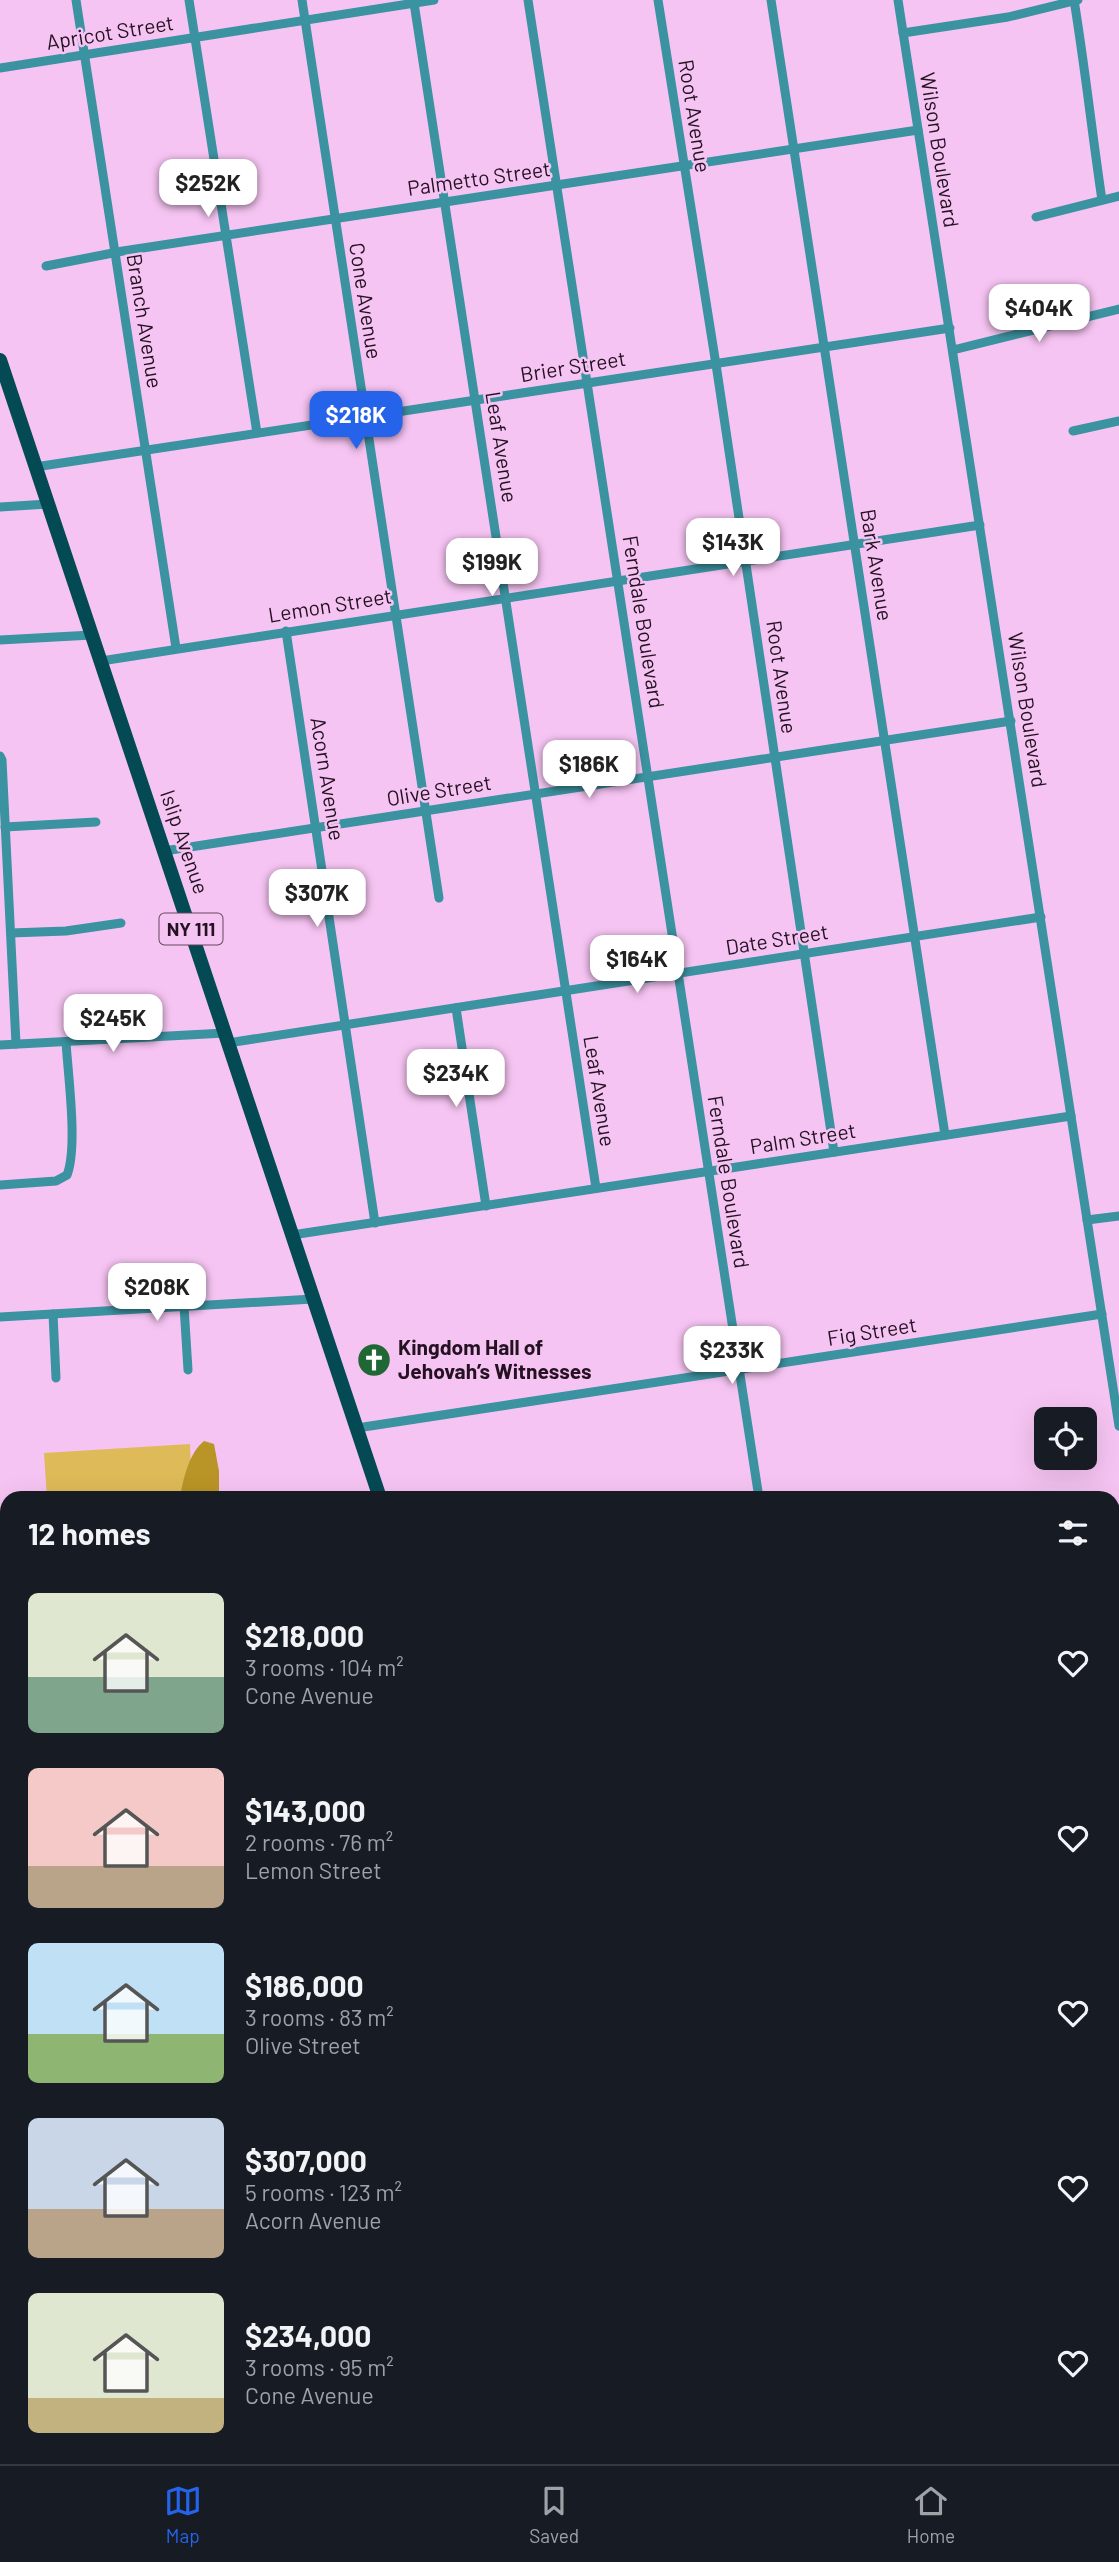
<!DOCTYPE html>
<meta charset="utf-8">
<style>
body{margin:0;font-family:Barlow,sans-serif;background:#20242c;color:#f1f3f6;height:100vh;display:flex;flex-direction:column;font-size:26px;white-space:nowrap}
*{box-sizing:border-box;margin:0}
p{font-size:23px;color:#9ea1a6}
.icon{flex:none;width:38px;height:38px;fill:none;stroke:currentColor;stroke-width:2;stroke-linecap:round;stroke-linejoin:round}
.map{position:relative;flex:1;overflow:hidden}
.panel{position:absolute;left:0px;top:1491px;width:1120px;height:973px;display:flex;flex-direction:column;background:#171b24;border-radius:21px 21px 0 0;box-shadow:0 7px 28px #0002}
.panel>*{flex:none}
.controls{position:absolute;left:1034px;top:1407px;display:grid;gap:14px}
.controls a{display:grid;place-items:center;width:63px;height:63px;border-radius:10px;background:#171b24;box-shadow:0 7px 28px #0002;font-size:35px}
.price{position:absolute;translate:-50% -60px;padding:0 16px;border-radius:14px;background:#fff;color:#222;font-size:23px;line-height:46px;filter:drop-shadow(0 2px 4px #0008)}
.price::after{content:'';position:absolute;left:50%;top:42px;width:21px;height:16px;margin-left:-10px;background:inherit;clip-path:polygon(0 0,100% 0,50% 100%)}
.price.current{background:#2563eb;color:#fff}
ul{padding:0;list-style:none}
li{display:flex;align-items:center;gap:21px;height:175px;padding:0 28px}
li span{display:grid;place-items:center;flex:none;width:196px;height:140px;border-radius:10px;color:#555}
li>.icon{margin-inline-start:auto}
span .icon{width:84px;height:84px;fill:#fffc;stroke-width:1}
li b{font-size:30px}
h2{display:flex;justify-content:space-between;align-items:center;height:84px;padding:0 28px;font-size:30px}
.menu{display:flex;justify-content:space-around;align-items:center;height:98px;border-top:2px solid #363941;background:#171b24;font-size:19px;color:#9ea1a6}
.menu a{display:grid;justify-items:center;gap:4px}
.menu .current{color:#2563eb}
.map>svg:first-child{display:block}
.green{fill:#deba58}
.forest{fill:#b99426}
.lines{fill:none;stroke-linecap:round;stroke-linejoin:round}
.minor{stroke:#3b92a0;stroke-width:9}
.primary{stroke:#034a54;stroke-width:14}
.labels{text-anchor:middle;stroke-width:5;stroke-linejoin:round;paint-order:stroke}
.shield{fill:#f6c4f2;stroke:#634761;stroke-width:2}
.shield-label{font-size:19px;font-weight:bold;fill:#241223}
.street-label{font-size:21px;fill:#241223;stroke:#f6c4f2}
.poi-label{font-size:21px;font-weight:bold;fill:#241223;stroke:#f6c4f2;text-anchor:start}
</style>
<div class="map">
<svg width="1119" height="2464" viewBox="0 0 1119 2464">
<rect width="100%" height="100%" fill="#f6c4f2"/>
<polygon class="green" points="190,1444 192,1498 47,1498 44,1453"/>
<path class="forest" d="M204,1441L214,1444L219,1471V1498H180C183,1479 189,1453 204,1441Z"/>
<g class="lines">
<g class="minor">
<polyline points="76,0 176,648"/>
<polyline points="189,0 257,433"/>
<polyline points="302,0 439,898"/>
<polyline points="528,0 759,1498"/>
<polyline points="658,0 717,371 834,1152"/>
<polyline points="771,0 945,1135"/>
<polyline points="898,0 1119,1426"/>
<path d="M1074,0C1085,67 1092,133 1102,200"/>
<polyline points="414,3 596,1188"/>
<polyline points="903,33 1008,17 1078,0"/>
<polyline points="0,68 434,0"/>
<polyline points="1036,217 1119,196"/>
<polyline points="46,266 123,251 918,130"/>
<polyline points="953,350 1119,309"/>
<polyline points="1073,431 1119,421"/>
<polyline points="35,467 950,328"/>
<polyline points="0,507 48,504"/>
<polyline points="286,631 375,1223"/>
<polyline points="0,640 92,635"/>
<polyline points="101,661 980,525"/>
<polyline points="0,756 2,760 16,1044"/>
<polyline points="5,827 96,822"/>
<polyline points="164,851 1011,721"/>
<polyline points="11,933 66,931 121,923"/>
<polyline points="456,1008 486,1206"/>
<polyline points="228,1043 1041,917"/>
<polyline points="0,1045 225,1033"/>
<path d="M0,1185L56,1181L67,1175C78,1147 68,1075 66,1042"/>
<polyline points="1087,1220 1119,1216"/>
<polyline points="292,1235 1071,1116"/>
<polyline points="184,1306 188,1370"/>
<polyline points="53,1314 56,1378"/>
<polyline points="0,1317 313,1299"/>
<polyline points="357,1428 1102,1314"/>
<polyline points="1113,1516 1119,1515"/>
<polyline points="0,1593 7,1593"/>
<polyline points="1113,1718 1119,1717"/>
<polyline points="0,1737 7,1736"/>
<polyline points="0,1893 7,1892"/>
<polyline points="1113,1920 1119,1919"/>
<polyline points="0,2095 7,2094"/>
<polyline points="1113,2123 1119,2122"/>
<polyline points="0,2295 7,2295"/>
<polyline points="1113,2326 1119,2325"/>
<polyline points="215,2457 215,2464"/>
<polyline points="904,2457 906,2464"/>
</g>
<g class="primary">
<polyline points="0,360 380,1498"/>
<polyline points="593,2457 593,2464"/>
</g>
</g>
<defs>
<g id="church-disc" transform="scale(1.75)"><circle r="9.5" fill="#1f6734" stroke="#f6c4f2"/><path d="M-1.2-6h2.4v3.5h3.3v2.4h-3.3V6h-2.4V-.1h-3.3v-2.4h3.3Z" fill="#fff"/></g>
</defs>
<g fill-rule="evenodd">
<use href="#church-disc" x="374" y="1360"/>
</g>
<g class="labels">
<rect class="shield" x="159.5" y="913.5" width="63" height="31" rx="5"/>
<g class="shield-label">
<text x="191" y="936">NY 111</text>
</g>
<g class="street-label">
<text transform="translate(110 33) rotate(-9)" y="7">Apricot Street</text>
<text transform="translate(694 116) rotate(81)" y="7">Root Avenue</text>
<text transform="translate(939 150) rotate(81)" y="7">Wilson Boulevard</text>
<text transform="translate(479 179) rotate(-8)" y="7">Palmetto Street</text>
<text transform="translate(365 301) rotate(81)" y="7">Cone Avenue</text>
<text transform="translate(144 321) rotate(81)" y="7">Branch Avenue</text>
<text transform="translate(573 367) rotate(-9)" y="7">Brier Street</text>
<text transform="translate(501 447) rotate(81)" y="7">Leaf Avenue</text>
<text transform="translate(876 565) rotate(81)" y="7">Bark Avenue</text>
<text transform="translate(330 606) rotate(-9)" y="7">Lemon Street</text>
<text transform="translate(643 622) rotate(81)" y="7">Ferndale Boulevard</text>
<text transform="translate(781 677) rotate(82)" y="7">Root Avenue</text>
<text transform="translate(1027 710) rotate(81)" y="7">Wilson Boulevard</text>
<text transform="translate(327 779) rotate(81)" y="7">Acorn Avenue</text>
<text transform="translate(439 791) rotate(-9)" y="7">Olive Street</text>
<text transform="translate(184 842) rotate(71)" y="7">Islip Avenue</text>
<text transform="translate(777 940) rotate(-9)" y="7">Date Street</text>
<text transform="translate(599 1091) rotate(81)" y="7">Leaf Avenue</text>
<text transform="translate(803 1139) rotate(-9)" y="7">Palm Street</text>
<text transform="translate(728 1182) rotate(81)" y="7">Ferndale Boulevard</text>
<text transform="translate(872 1332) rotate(-9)" y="7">Fig Street</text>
</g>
<g class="poi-label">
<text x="398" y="1355">Kingdom Hall of<tspan x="398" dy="24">Jehovah’s Witnesses</tspan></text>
</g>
</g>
</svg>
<div class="controls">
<a><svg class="icon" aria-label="locate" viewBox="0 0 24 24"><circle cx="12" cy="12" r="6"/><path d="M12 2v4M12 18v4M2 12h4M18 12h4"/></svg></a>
</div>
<b class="price" style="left:208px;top:219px">$252K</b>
<b class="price" style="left:1039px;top:344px">$404K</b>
<b class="price current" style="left:356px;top:451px">$218K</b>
<b class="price" style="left:733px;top:578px">$143K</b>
<b class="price" style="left:492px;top:598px">$199K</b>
<b class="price" style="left:589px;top:800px">$186K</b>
<b class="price" style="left:317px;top:929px">$307K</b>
<b class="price" style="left:637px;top:995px">$164K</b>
<b class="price" style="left:113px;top:1054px">$245K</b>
<b class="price" style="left:456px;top:1109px">$234K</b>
<b class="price" style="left:157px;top:1323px">$208K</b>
<b class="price" style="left:732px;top:1386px">$233K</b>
<section class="panel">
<h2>12 homes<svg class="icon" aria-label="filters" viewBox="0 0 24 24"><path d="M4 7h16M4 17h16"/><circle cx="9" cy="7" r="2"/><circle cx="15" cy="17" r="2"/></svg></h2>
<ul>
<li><span style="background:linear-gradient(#dfe7d0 60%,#7fa58c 0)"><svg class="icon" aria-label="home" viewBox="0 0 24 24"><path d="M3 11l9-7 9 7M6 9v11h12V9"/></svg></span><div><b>$218,000</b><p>3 rooms · 104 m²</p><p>Cone Avenue</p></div><svg class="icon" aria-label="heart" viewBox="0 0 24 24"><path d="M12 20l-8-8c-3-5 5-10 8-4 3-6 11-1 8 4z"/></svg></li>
<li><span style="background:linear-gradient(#f6c9c9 70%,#b9a48a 0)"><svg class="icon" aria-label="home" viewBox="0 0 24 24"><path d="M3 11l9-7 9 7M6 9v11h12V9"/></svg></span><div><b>$143,000</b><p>2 rooms · 76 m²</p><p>Lemon Street</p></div><svg class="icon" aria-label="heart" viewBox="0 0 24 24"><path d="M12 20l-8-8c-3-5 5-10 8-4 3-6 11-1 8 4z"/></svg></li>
<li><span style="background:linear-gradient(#bfe0f5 65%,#8fb573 0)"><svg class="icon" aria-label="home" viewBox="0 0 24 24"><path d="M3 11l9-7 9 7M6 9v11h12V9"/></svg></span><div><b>$186,000</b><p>3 rooms · 83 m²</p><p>Olive Street</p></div><svg class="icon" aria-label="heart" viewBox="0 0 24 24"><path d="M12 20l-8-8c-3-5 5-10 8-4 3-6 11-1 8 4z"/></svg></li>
<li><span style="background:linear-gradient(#c9d6e8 65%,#b9a48a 0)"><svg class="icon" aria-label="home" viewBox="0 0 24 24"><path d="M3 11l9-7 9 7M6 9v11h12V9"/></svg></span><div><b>$307,000</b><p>5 rooms · 123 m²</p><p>Acorn Avenue</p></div><svg class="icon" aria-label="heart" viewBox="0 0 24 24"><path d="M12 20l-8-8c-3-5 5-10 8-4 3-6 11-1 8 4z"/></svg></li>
<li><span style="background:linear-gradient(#dfe7d0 75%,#c2b280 0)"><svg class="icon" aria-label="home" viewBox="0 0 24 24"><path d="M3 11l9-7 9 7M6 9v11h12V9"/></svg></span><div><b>$234,000</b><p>3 rooms · 95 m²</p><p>Cone Avenue</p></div><svg class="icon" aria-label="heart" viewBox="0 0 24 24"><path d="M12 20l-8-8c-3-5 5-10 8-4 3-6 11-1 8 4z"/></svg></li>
</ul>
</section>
</div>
<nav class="menu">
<a class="current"><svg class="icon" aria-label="map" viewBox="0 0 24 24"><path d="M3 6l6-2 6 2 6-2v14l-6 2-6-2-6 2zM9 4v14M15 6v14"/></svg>Map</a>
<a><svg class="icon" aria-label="saved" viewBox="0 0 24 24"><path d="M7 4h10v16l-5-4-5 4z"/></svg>Saved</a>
<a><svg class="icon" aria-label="home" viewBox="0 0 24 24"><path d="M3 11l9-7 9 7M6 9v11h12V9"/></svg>Home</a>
</nav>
